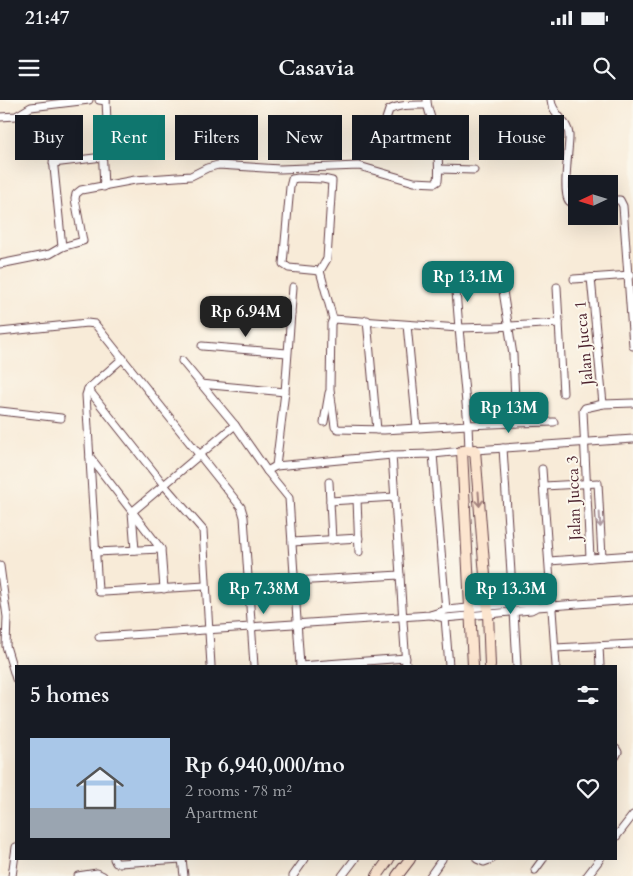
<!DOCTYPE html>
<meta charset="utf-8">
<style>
body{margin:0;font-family:Cardo,serif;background:#242831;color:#f1f3f6;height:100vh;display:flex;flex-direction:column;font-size:19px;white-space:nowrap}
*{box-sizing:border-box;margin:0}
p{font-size:16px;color:#9ea1a6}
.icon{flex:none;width:28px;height:28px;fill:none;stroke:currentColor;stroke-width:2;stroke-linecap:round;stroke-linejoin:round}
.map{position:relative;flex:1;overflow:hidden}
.sheet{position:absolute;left:15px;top:565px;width:602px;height:195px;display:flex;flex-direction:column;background:#171b24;border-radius:0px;box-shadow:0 5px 20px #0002}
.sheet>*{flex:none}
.banner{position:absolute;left:15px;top:15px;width:604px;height:45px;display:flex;gap:10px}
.needle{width:32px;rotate:266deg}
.controls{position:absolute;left:568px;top:75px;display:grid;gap:10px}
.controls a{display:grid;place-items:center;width:50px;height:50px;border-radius:0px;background:#171b24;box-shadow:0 5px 20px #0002;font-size:25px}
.price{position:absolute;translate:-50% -42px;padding:0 11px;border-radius:10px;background:#0f766e;color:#fff;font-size:16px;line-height:32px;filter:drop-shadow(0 1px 2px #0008)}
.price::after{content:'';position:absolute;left:50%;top:30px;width:15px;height:11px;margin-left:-8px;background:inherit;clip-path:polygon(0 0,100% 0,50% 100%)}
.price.current{background:#222;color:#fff}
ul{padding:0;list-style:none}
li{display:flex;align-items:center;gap:15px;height:125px;padding:0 15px}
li+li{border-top:1px solid #363941}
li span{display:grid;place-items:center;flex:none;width:140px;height:100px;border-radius:0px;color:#555}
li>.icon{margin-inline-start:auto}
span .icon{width:60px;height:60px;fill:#fffc;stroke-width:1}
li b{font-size:21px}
h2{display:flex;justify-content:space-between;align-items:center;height:60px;padding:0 15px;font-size:21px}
.chip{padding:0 18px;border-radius:0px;background:#171b24;box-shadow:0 5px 20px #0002;font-size:18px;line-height:45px}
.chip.current{background:#0f766e;color:#fff}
.status{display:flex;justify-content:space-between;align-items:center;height:35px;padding:0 25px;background:#171b24;direction:ltr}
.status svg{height:14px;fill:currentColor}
header{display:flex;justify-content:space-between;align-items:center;height:65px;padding:0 15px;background:#171b24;font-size:22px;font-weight:800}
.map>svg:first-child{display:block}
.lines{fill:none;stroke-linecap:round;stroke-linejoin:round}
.street-casing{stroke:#643e45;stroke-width:9}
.secondary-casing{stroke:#643e45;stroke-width:12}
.street{stroke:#fff;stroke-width:7}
.secondary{stroke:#fce5cf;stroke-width:10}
.oneway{stroke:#a3827d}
.oneway2{stroke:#ae9aa0}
.labels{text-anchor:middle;stroke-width:4;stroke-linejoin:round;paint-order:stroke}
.street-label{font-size:16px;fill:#4a1f2b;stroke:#fbf7ec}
</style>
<div class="status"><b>21:47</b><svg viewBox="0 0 49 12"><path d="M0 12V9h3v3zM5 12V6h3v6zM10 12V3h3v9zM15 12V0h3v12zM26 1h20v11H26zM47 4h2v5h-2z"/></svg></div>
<header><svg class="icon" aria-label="menu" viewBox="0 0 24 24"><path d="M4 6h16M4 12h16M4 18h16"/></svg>Casavia<svg class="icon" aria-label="search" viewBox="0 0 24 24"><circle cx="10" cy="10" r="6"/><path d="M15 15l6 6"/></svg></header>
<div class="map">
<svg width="633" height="776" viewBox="0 0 633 776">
<rect width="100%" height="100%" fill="#fbf7ec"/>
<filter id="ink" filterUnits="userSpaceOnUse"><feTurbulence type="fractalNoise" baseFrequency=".02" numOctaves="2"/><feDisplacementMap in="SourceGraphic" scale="10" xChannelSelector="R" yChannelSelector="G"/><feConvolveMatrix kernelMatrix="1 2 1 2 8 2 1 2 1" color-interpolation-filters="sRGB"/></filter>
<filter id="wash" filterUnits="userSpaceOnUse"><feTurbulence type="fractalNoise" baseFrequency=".0096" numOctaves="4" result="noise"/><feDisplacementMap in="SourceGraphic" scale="20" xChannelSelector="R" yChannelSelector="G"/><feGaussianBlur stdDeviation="1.12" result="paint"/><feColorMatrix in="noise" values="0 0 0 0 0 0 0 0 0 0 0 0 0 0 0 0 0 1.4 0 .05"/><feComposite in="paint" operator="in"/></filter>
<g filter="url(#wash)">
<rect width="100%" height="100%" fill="#f8ebd8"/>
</g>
<g filter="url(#ink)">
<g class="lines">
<g class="street-casing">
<g id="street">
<polyline points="99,0 106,1"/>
<path d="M551,0C552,15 570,21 569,38C569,49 562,94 569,101C571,103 573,103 576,103"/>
<polyline points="0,17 16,16 31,7 89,0"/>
<path d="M381,26L385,22L389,10C400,4 414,5 427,5"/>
<polyline points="52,48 62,147"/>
<polyline points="53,63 103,57"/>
<polyline points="439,69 474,70"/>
<polygon points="298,78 323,79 332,81 327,159 320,171 289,168 283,164 290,87 292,79"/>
<polyline points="104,87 102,45 107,22 106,0"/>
<polyline points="609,100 620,100 623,106 633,246"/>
<path d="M0,164L50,154L62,147L83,141L75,99L76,94L81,90L135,80L191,76L207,68L218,65L280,69L359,66L414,82L435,83L438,81C440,63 437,45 434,28C432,18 427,10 427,0"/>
<polyline points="320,171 333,219 459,228 468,325 384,330 338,329 335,327 330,289 331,224 333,219"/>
<polyline points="591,178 603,304"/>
<polyline points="455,179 459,228 495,227 559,223"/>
<polyline points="574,179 631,175"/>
<polyline points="557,187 563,293"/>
<polyline points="215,207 291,214"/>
<polyline points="367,220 377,330"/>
<polyline points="407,225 417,328"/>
<polyline points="0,232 87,223 95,224 241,407 244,417 254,566"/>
<polyline points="202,246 287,253"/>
<polyline points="123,258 88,289 86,295 98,490 99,492 104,492 205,486"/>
<polyline points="182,261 235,325 267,371 289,398 300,566"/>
<polyline points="200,284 285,292"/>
<polyline points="88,289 164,385 203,430 211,566"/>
<polyline points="0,311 61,318"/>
<polyline points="324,322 329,293"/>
<polyline points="516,323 554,322"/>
<polyline points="503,348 513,504"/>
<polyline points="469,350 468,325 516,323 513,255 503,191"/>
<polyline points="475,350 633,339"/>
<polyline points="433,354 462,351"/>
<polyline points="392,355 406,566"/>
<polyline points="90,357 161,449 164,489"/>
<polyline points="276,366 285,292 293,187"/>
<polyline points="542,369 556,566"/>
<polyline points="267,371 276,366 392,355 433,354 446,510"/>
<polyline points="329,382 332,440"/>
<polyline points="544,386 598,383 602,457"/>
<polyline points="357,399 359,452"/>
<polyline points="330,401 395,397"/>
<polyline points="292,442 359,438"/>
<polyline points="135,450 132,412 235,325"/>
<polyline points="96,452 161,449"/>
<polyline points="590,458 583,311 585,308 603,304 633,303"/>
<polyline points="549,461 633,455"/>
<polyline points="0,466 7,517 6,546 16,579"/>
<polyline points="294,481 400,475"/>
<polyline points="514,511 517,566"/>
<polyline points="431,515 445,518 531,510 537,507 633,500"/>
<polyline points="445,518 449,566"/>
<polyline points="99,537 430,515 446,510 513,504 530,504 537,507"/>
<polyline points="599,546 600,566"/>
<polyline points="555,548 633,544"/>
<polyline points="300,566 406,558"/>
<polyline points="616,649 618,652 616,656"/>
<polyline points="616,737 633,715"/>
<polyline points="114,759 116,763 119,763 182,759"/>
<polyline points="182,759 184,776"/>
<polyline points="477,759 484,762 492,759"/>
<polyline points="535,770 543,759"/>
<polyline points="12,776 16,747"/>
<polyline points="78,776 97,773 103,776"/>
<polyline points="293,776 305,759"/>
<polyline points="342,776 355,759"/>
<polyline points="430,776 442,759"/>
<polyline points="587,776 600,759"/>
</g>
</g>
<g class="secondary-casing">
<g id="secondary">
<polyline points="473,566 462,351 475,350 488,513 490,566"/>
<polyline points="377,776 389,759"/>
<polyline points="397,776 410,759"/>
</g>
</g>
<use href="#street" class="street"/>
<use href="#secondary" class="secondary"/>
</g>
<defs><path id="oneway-shaft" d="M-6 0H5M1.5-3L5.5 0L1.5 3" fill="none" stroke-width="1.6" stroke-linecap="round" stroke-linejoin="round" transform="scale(1.25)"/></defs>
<use class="oneway" href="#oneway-shaft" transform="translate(479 399) rotate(86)"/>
<use class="oneway2" href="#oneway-shaft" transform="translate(600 420) rotate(87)"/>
</g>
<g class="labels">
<g class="street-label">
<text transform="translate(583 243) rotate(-95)" y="6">Jalan Jucca 1</text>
<text transform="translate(573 398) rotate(-92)" y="6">Jalan Jucca 3</text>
</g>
</g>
</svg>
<div class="controls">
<a><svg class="needle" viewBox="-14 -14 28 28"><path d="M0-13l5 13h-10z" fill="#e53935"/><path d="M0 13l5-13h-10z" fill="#9ea1a6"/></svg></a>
</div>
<b class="price" style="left:468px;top:203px">Rp 13.1M</b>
<b class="price current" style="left:246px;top:238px">Rp 6.94M</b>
<b class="price" style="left:509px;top:334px">Rp 13M</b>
<b class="price" style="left:264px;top:515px">Rp 7.38M</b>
<b class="price" style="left:511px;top:515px">Rp 13.3M</b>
<div class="banner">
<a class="chip">Buy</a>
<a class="chip current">Rent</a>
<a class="chip">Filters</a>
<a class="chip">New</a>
<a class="chip">Apartment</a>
<a class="chip">House</a>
</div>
<section class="sheet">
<h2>5 homes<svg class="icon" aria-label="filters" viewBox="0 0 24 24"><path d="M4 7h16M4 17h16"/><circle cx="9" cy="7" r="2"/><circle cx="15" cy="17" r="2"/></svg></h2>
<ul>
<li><span style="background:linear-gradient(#a9c7e8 70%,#9aa5b1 0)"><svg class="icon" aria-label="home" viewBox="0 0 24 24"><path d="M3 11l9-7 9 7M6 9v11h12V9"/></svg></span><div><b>Rp 6,940,000/mo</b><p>2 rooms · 78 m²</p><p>Apartment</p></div><svg class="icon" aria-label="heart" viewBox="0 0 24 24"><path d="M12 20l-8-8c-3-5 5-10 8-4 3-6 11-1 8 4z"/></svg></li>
</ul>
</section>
</div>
